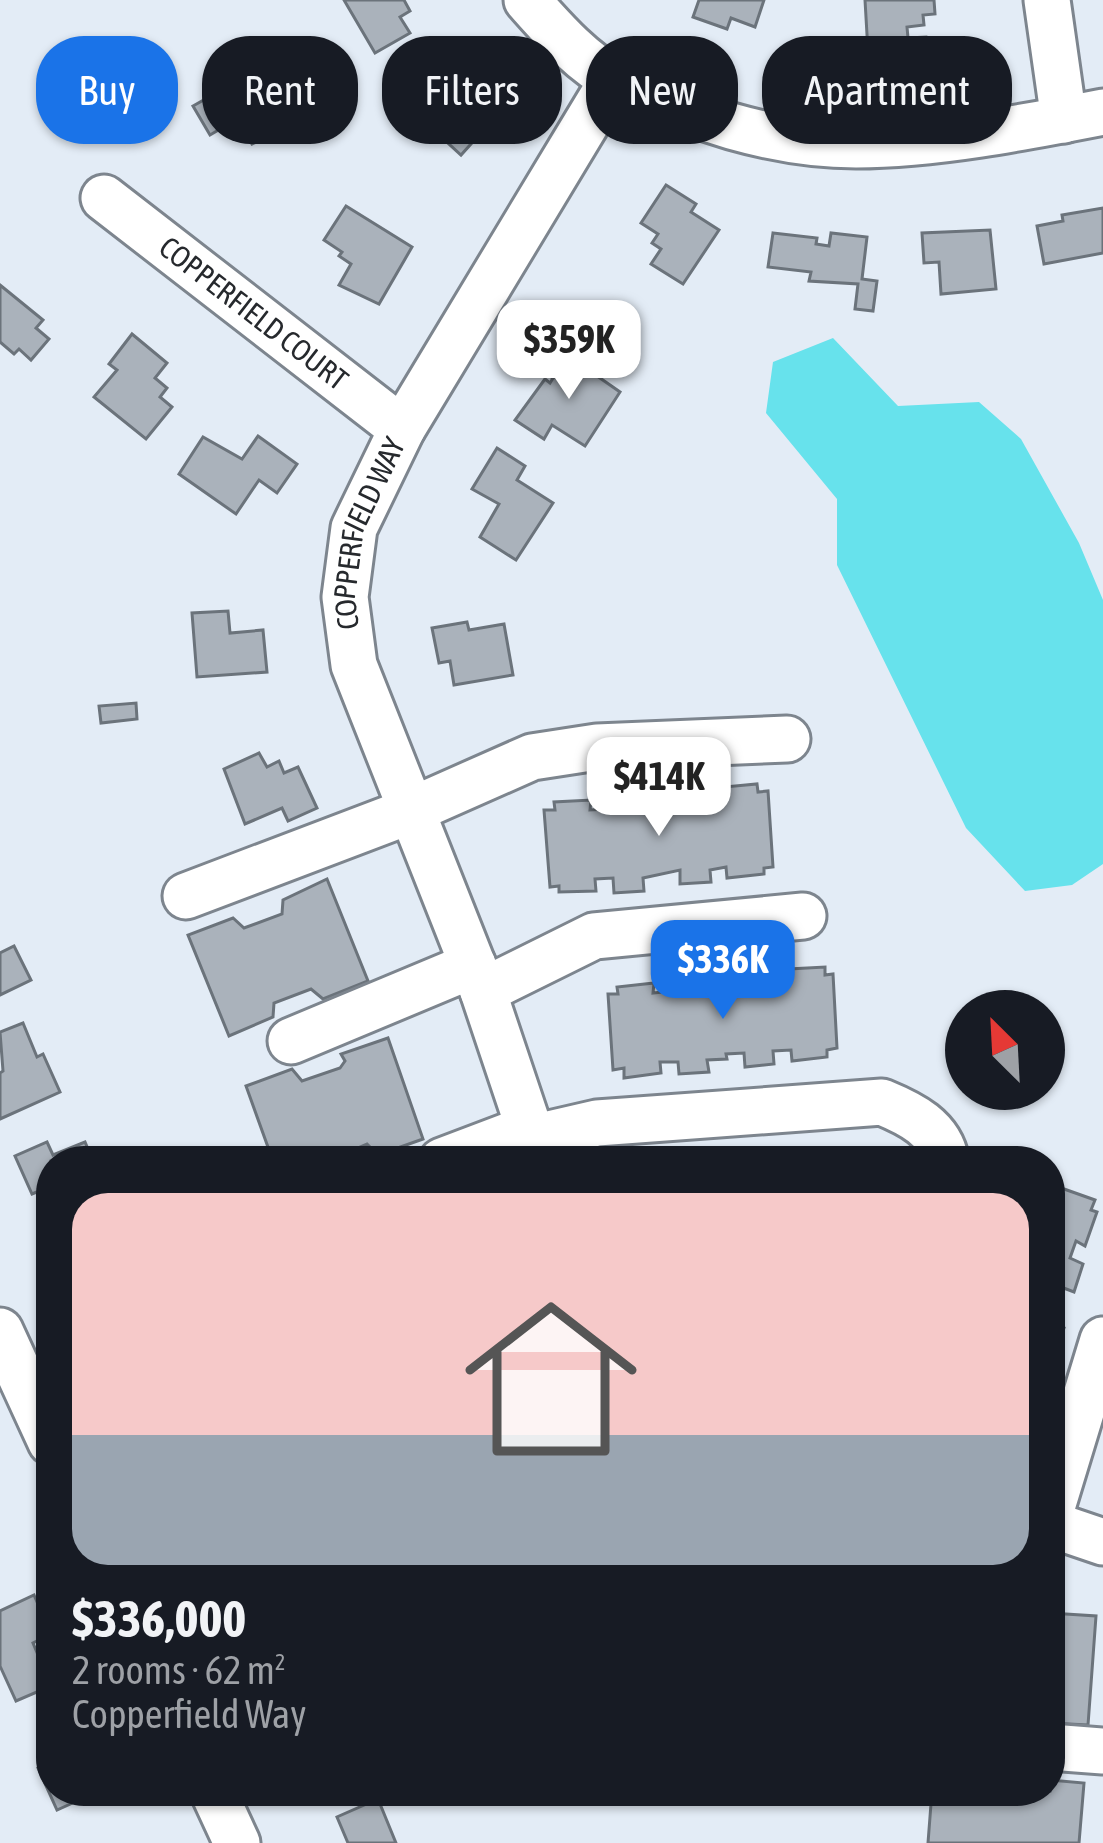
<!DOCTYPE html>
<meta charset="utf-8">
<style>
body{margin:0;font-family:"Asap Condensed",sans-serif;background:#242831;color:#f1f3f6;height:100vh;display:flex;flex-direction:column;font-size:45px;white-space:nowrap}
*{box-sizing:border-box;margin:0}
p{font-size:39px;color:#9ea1a6}
.icon{flex:none;width:66px;height:66px;fill:none;stroke:currentColor;stroke-width:2;stroke-linecap:round;stroke-linejoin:round}
.map{position:relative;flex:1;overflow:hidden}
.side{position:absolute;left:36px;top:1146px;width:1029px;height:660px;display:flex;flex-direction:column;background:#171b24;border-radius:48px;box-shadow:0 3px 9px #0004}
.side>*{flex:none}
.banner{position:absolute;left:36px;top:36px;width:1032px;height:108px;display:flex;gap:24px}
.needle{width:78px;rotate:336deg}
.controls{position:absolute;left:945px;top:990px;display:grid;gap:24px}
.controls a{display:grid;place-items:center;width:120px;height:120px;border-radius:50%;background:#171b24;box-shadow:0 3px 9px #0004;font-size:60px}
.price{position:absolute;translate:-50% -102px;padding:0 27px;border-radius:24px;background:#fff;color:#222;font-size:39px;line-height:78px;filter:drop-shadow(0 3px 6px #0008)}
.price::after{content:'';position:absolute;left:50%;top:72px;width:36px;height:27px;margin-left:-18px;background:inherit;clip-path:polygon(0 0,100% 0,50% 100%)}
.price.active{background:#1a73e8;color:#fff}
ul{padding:0;list-style:none}
li{display:grid;align-content:center;gap:24px;height:636px;padding:0 36px}
li span{display:grid;place-items:center;height:372px;border-radius:36px;color:#555}
li>.icon{margin-inline-start:auto}
span .icon{width:216px;height:216px;fill:#fffc;stroke-width:1}
li b{font-size:51px}
.pill{padding:0 42px;border-radius:48px;background:#171b24;box-shadow:0 3px 9px #0004;font-size:42px;line-height:108px}
.pill.active{background:#1a73e8;color:#fff}
.map>svg:first-child{display:block}
.water{fill:#67e2ec}
.building{fill:#aab2bb;stroke:#6b737b;stroke-width:3}
.lines{fill:none;stroke-linecap:round;stroke-linejoin:round}
.minor-casing{stroke:#7d858e;stroke-width:51}
.minor{stroke:#fff;stroke-width:45}
.labels{text-anchor:middle;stroke-width:10;stroke-linejoin:round;paint-order:stroke}
.street-label{font-size:30px;fill:#26292d;stroke:#e3ecf6}
</style>
<div class="map">
<svg width="1103" height="1843" viewBox="0 0 1103 1843">
<rect width="100%" height="100%" fill="#e3ecf6"/>
<polygon class="water" points="833,338 898,406 979,402 1021,439 1079,543 1103,600 1103,864 1072,885 1025,891 966,828 837,565 837,499 766,413 773,362"/>
<g class="building">
<polygon points="344,0 404,0 410,11 400,17 410,33 375,53"/>
<polygon points="699,0 764,0 755,27 731,18 727,29 693,17"/>
<polygon points="865,0 934,0 935,14 923,15 924,25 907,27 908,38 926,37 929,63 869,69"/>
<polygon points="456,55 487,84 477,95 487,104 478,115 488,125 461,155 413,111 437,85 434,79"/>
<polygon points="257,70 290,127 252,144 244,130 233,136 227,125 210,135 193,106"/>
<polygon points="666,185 696,204 691,212 719,230 683,284 651,264 661,249 652,243 658,234 641,223"/>
<polygon points="346,206 412,247 379,304 339,285 351,264 339,256 342,252 324,240"/>
<polygon points="1103,208 1103,253 1044,264 1037,226 1063,221 1062,215"/>
<polygon points="990,230 996,289 941,294 939,262 924,263 922,233"/>
<polygon points="773,233 817,238 816,244 829,246 831,233 867,237 862,279 877,281 873,311 855,309 858,284 809,281 811,272 768,267"/>
<polygon points="0,285 43,320 36,328 49,339 31,360 19,349 14,354 0,342"/>
<polygon points="132,334 167,363 155,378 167,388 160,397 172,407 146,439 94,397 117,370 109,364"/>
<polygon points="564,353 620,392 585,446 552,425 544,439 515,420 545,379 550,383 553,378 549,376"/>
<polygon points="258,436 297,464 277,493 259,480 236,514 179,474 203,437 242,459"/>
<polygon points="497,448 525,466 517,480 553,503 516,560 480,537 499,504 472,489"/>
<polygon points="228,611 230,633 263,630 267,672 197,677 192,613"/>
<polygon points="467,622 469,630 504,624 513,675 454,685 450,661 439,663 432,628"/>
<polygon points="136,703 137,719 101,723 99,706"/>
<polygon points="259,753 267,767 279,761 284,773 298,767 317,808 288,821 282,808 245,824 224,769"/>
<polygon points="757,784 758,792 768,791 773,867 764,868 764,874 727,878 726,867 710,870 711,882 680,884 680,870 643,878 644,891 614,893 613,878 595,879 596,891 559,892 559,886 550,887 544,810 555,810 554,802 591,800 590,810 608,809 608,795 639,793 639,806 675,801 674,787 704,785 706,799 725,798 724,787"/>
<polygon points="327,879 368,981 323,999 311,989 274,1003 273,1017 229,1036 188,935 233,918 244,928 282,914 283,900"/>
<polygon points="14,946 31,980 0,995 0,953"/>
<polygon points="825,967 825,975 833,974 837,1048 827,1050 827,1057 792,1061 791,1050 773,1051 774,1064 745,1067 744,1053 726,1054 727,1059 707,1060 709,1072 679,1074 678,1062 660,1062 661,1073 624,1078 624,1068 613,1070 608,994 618,994 617,987 654,983 653,993 673,991 672,978 701,976 702,989 739,984 738,971 768,969 769,981 788,980 789,969"/>
<polygon points="23,1023 37,1057 43,1054 60,1092 0,1119 0,1073 3,1071 0,1032"/>
<polygon points="388,1038 423,1139 378,1155 367,1144 328,1161 273,1161 246,1086 292,1069 302,1081 340,1068 345,1061 341,1054"/>
<polygon points="47,1142 53,1155 85,1142 93,1161 51,1161 51,1204 44,1189 32,1194 15,1156"/>
<polygon points="892,1149 892,1156 902,1157 902,1161 858,1161 856,1150"/>
<polygon points="1050,1184 1095,1200 1091,1210 1097,1212 1085,1246 1076,1241 1070,1258 1083,1264 1074,1292 1061,1287 1054,1303 1058,1305 1050,1323 1064,1328 1055,1354 1050,1354"/>
<polygon points="34,1595 51,1634 33,1643 51,1686 16,1701 0,1666 0,1611"/>
<polygon points="1050,1613 1096,1616 1088,1725 1050,1723"/>
<polygon points="51,1762 51,1791 99,1791 57,1810 38,1768"/>
<polygon points="1050,1780 1084,1783 1079,1843 928,1843 932,1791 1050,1791"/>
<polygon points="378,1799 396,1843 348,1843 337,1817"/>
</g>
<g class="lines">
<g class="minor-casing">
<g id="minor">
<path d="M527,0C552,28 582,63 616,80C687,117 775,145 856,145C934,145 1026,127 1103,112"/>
<polyline points="1047,0 1064,120"/>
<path id="s1" d="M104,198L402,429"/>
<polyline points="186,896 410,811 532,757 597,747 787,739"/>
<polyline points="483,991 594,936 803,916"/>
<polyline points="291,1041 473,965"/>
<path d="M442,1161L508,1136L532,1138L597,1123L882,1102C911,1114 940,1128 946,1161"/>
<path id="s2" d="M540,1161L483,991L354,665L345,597L354,528L402,429L613,79"/>
<polyline points="0,1331 51,1442"/>
<polyline points="1050,1514 1103,1340"/>
<polyline points="1050,1524 1103,1542"/>
<polyline points="1050,1747 1103,1751"/>
<polyline points="213,1791 237,1843"/>
</g>
</g>
<use href="#minor" class="minor"/>
</g>
<g class="labels">
<g class="street-label">
<text dy="10" stroke="none"><textPath href="#s1" startOffset="189">COPPERFIELD COURT</textPath></text>
<text dy="10" stroke="none"><textPath href="#s2" startOffset="666">COPPERFIELD WAY</textPath></text>
</g>
</g>
</svg>
<div class="controls">
<a><svg class="needle" viewBox="-14 -14 28 28"><path d="M0-13l5 13h-10z" fill="#e53935"/><path d="M0 13l5-13h-10z" fill="#9ea1a6"/></svg></a>
</div>
<b class="price" style="left:569px;top:402px">$359K</b>
<b class="price" style="left:659px;top:839px">$414K</b>
<b class="price active" style="left:723px;top:1022px">$336K</b>
<div class="banner">
<a class="pill active">Buy</a>
<a class="pill">Rent</a>
<a class="pill">Filters</a>
<a class="pill">New</a>
<a class="pill">Apartment</a>
</div>
<section class="side">
<ul>
<li><span style="background:linear-gradient(#f6c9c9 65%,#9aa5b1 0)"><svg class="icon" aria-label="home" viewBox="0 0 24 24"><path d="M3 11l9-7 9 7M6 9v11h12V9"/></svg></span><div><b>$336,000</b><p>2 rooms · 62 m²</p><p>Copperfield Way</p></div></li>
</ul>
</section>
</div>
